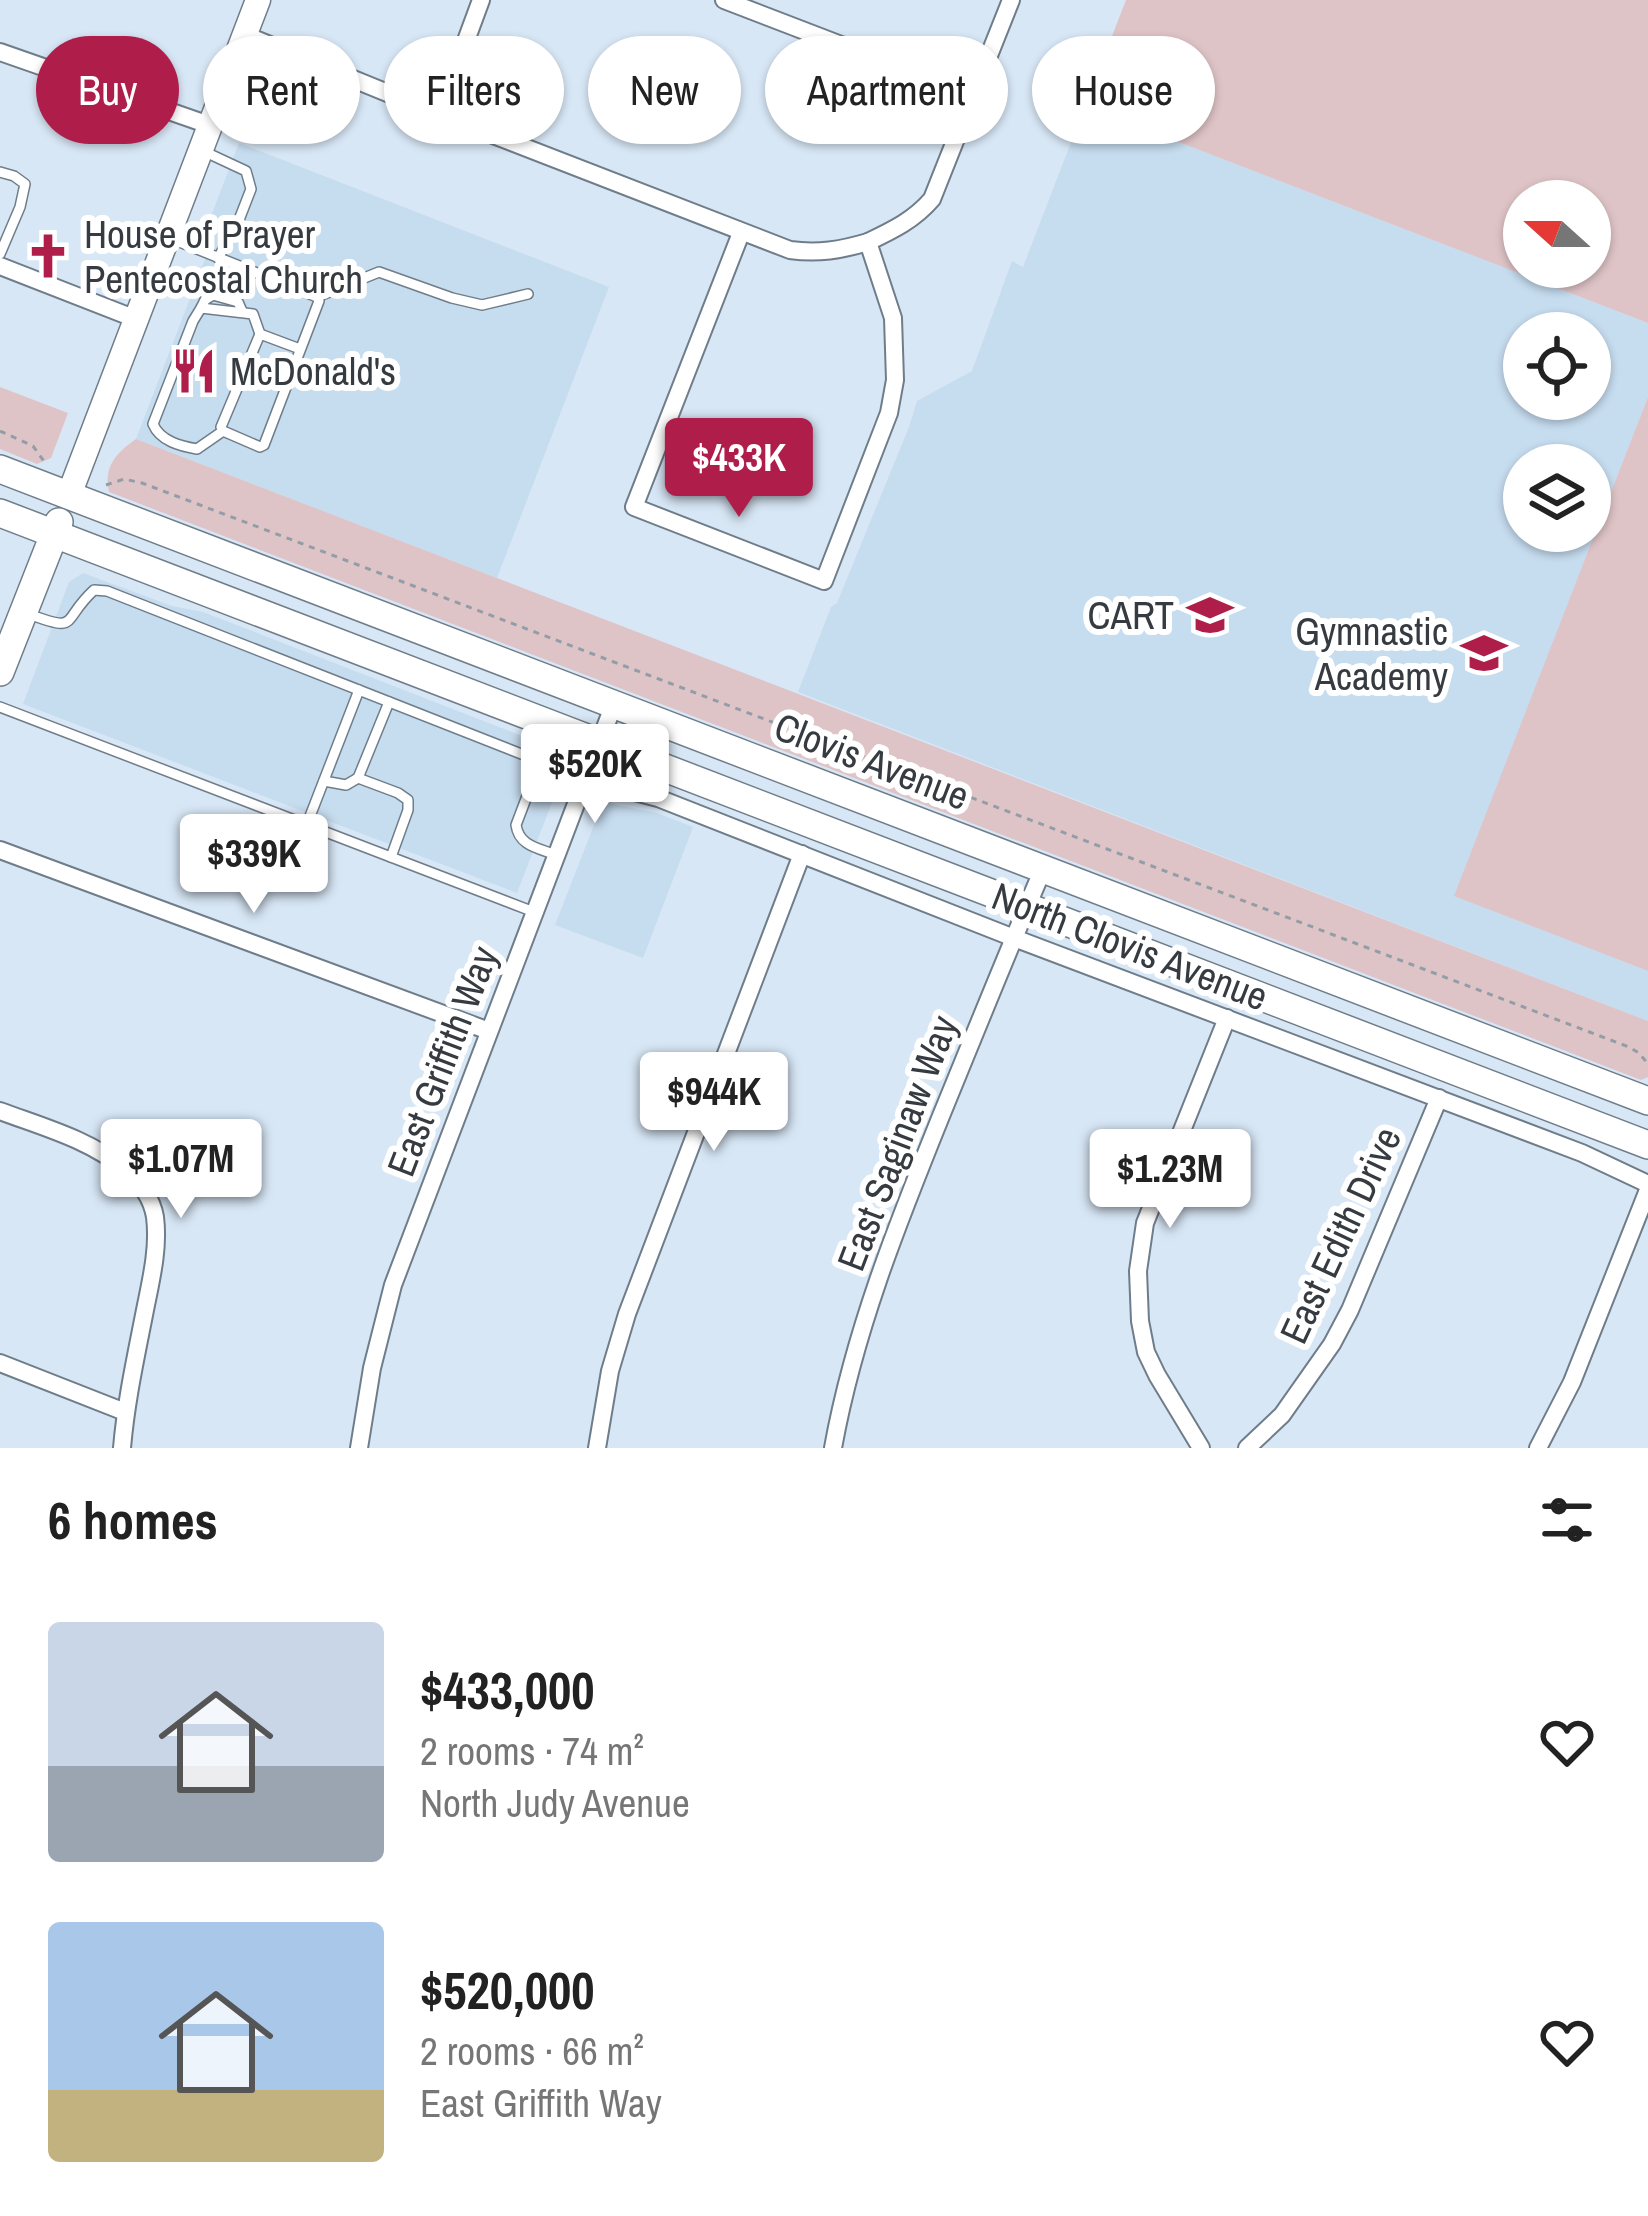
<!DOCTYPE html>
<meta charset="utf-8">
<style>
body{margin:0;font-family:"Archivo Narrow",sans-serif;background:#f6f6f6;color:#222;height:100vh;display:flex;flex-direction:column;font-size:45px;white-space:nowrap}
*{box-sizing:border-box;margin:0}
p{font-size:39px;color:#767676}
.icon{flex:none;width:66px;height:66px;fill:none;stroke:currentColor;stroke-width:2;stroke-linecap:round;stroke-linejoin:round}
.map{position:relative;height:1448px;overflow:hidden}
.panel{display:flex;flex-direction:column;background:#fff;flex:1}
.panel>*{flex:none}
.banner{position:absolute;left:36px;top:36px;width:1578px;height:108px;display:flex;gap:24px}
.needle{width:78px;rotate:291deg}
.fabs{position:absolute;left:1503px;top:180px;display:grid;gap:24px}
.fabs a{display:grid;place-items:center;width:108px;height:108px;border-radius:50%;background:#fff;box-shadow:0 3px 9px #0004;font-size:60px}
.price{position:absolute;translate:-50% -102px;padding:0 27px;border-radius:12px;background:#fff;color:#222;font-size:39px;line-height:78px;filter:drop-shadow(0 3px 6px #0008)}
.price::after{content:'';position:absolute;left:50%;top:72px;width:36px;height:27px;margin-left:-18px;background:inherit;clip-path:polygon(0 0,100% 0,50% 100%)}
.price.selected{background:#af1d4a;color:#fff}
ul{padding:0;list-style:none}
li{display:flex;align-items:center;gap:36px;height:300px;padding:0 48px}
li span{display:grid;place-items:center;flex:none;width:336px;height:240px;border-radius:12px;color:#555}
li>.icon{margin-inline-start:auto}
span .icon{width:144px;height:144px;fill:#fffc;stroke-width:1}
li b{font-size:51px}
h2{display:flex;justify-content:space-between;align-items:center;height:144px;padding:0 48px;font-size:51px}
.pill{padding:0 42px;border-radius:54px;background:#fff;box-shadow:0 3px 9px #0004;font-size:42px;line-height:108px}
.pill.selected{background:#af1d4a;color:#fff}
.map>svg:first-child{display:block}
.built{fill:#c6dcef;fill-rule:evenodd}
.green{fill:#dfc4c7;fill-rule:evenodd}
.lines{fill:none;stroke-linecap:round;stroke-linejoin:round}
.service-casing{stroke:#6f7d8a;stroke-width:12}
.minor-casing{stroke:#6f7d8a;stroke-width:20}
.secondary-casing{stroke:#6f7d8a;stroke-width:27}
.primary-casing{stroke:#6f7d8a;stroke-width:30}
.path{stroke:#929da7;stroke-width:3;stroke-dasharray:6 6;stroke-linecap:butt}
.service{stroke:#fff;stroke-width:9}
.minor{stroke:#fff;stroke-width:16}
.secondary{stroke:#fff;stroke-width:24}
.primary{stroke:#fff;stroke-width:27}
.labels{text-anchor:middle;stroke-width:12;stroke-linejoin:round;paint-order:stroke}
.poi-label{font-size:39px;fill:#353b40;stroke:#fff;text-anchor:start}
.street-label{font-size:39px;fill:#353b40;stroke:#fff}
</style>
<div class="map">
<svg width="1648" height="1448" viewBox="0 0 1648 1448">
<rect width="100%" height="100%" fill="#d8e7f6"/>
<g class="built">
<path d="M1085,106L1648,323V397L1455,896L1648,971V1021L798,692L831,607L837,603L909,427L917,401L972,371L1012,261L1023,267ZM1524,333H1590V399H1524ZM1524,465H1590V531H1524Z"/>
<polygon points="239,143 609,287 497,578 136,439 217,228 208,224"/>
<polygon points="83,573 172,606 203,612 561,751 567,761 566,766 517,893 23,704 69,582"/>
<polygon points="603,802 657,813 693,827 643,958 555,925"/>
</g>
<g class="green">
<path d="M1126,0H1648V323L1085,106ZM1590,201V267H1524V201Z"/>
<polygon points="0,387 68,413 51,458 37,464 0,449"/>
<polygon points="1648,397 1648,971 1454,896"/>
<path d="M136,439L1648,1021V1077L1641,1080L109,492C103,467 116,453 136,439Z"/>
</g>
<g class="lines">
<g class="service-casing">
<g id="service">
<polyline points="201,150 246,171 251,189 237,225 218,258"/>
<polyline points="0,172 14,176 25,184 20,207 0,254"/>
<polyline points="172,239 317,297 319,301 264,445 260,447 223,431 221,427 260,334 300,349"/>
<polyline points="317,297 379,272 452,298 482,305 528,294"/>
<polyline points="201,308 205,300 213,295 238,302 242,311"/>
<path d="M223,431L197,449C180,446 160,441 153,424L193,321L201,308L253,314L260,334"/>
<path d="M26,613C81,634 60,621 94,590L107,591L585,779"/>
<polyline points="389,702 358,778 398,793 408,800 408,810 391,857"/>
<polyline points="0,707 534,912"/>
<path d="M540,762L516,825C519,846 538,848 556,855"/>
<polyline points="324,781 346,785 358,778"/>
<polyline points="307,824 359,690"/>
</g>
</g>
<g class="minor-casing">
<g id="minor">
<polyline points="724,0 974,96"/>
<path d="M245,35L439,114L790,250C818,254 841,250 868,242"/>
<polyline points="0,52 209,125"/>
<polyline points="439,114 481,0"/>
<path d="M741,233L634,507L824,581L889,413L895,380L893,318L868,242C893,230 914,220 932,199L1011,0"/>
<polyline points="0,266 136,319"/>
<polyline points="585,779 658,798 1014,938 1582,1153 1648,1184"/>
<polyline points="0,850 489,1031"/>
<path d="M0,1111C43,1127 91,1140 126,1170C140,1182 152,1199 155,1217C159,1248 151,1280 145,1310C136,1356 126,1401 122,1448"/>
<polyline points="0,1363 125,1412"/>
<polyline points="359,1448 372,1368 393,1285 614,704"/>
<polyline points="597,1448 610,1371 627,1314 802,854"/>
<path d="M833,1448C854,1332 897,1225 941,1116C975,1033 1008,951 1043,869"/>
<polyline points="1201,1448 1157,1375 1146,1352 1140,1321 1138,1271 1145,1223 1227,1018"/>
<polyline points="1247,1448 1282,1415 1332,1344 1350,1310 1439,1098"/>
<polyline points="1538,1448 1572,1382 1648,1190"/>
</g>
</g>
<g class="secondary-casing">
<polyline id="secondary" points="69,495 258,0"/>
</g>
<g class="primary-casing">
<g id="primary">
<polyline points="0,469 1648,1101"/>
<polyline points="0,513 1648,1145"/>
<polyline points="0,672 59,522"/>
</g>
</g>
<g class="path">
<polyline points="0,431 33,446 46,464"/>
<polyline points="106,485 124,479 142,483 1629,1047 1639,1053 1648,1064"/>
</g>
<use href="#service" class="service"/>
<use href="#minor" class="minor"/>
<use href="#secondary" class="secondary"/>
<use href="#primary" class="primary"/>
</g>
<defs>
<g id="church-bare" transform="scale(3.6)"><path d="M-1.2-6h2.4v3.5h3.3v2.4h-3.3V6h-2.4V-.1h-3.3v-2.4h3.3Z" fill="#af1d4a" stroke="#fff" stroke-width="2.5" paint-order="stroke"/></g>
<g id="restaurant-bare" transform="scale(3.6)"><path d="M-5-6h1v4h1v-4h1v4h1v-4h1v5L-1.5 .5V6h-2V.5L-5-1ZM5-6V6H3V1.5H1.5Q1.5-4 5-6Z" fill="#af1d4a" stroke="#fff" stroke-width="2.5" paint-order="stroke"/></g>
<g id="school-bare" transform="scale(3.6)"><path d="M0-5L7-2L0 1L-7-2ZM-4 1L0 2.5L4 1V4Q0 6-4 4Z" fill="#af1d4a" stroke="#fff" stroke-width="2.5" paint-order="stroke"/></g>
</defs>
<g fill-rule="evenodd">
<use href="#church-bare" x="48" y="256"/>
<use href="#restaurant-bare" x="194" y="371"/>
<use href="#school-bare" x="1210" y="615"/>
<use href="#school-bare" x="1484" y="653"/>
</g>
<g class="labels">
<g class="poi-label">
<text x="84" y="248">House of Prayer<tspan x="84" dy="45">Pentecostal Church</tspan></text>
<text x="230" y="385">McDonald's</text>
<text x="1174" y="629" text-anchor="end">CART</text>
<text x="1448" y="645" text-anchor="end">Gymnastic<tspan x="1448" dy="45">Academy</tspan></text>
</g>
<g class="street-label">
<text transform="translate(872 761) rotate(21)" y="14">Clovis Avenue</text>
<text transform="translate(1130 946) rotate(21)" y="14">North Clovis Avenue</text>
<text transform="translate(442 1061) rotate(-69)" y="14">East Griffith Way</text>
<text transform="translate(897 1143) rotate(-69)" y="14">East Saginaw Way</text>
<text transform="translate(1340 1235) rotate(-65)" y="14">East Edith Drive</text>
</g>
</g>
</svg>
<div class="fabs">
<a><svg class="needle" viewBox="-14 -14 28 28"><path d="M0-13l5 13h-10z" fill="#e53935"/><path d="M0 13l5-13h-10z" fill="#767676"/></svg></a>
<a><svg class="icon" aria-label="locate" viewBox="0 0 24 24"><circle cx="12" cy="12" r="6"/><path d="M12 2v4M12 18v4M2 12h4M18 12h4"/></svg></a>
<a><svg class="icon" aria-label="layers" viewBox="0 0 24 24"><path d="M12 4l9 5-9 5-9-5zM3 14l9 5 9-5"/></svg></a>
</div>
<b class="price selected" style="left:739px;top:520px">$433K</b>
<b class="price" style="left:595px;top:826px">$520K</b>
<b class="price" style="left:254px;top:916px">$339K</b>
<b class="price" style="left:714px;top:1154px">$944K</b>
<b class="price" style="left:181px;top:1221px">$1.07M</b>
<b class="price" style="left:1170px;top:1231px">$1.23M</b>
<div class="banner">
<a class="pill selected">Buy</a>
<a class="pill">Rent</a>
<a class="pill">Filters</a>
<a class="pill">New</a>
<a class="pill">Apartment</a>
<a class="pill">House</a>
</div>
</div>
<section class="panel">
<h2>6 homes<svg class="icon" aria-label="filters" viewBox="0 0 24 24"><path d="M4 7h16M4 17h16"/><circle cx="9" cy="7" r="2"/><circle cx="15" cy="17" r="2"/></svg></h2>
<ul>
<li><span style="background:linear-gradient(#c9d6e8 60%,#9aa5b1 0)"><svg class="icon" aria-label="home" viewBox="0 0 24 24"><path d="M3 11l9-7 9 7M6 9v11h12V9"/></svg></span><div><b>$433,000</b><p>2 rooms · 74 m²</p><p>North Judy Avenue</p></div><svg class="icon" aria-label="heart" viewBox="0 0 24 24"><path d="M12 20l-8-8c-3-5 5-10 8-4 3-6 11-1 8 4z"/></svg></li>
<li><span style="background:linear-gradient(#a9c7e8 70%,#c2b280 0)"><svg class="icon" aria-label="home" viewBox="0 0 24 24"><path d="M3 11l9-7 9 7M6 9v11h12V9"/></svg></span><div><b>$520,000</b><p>2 rooms · 66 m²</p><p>East Griffith Way</p></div><svg class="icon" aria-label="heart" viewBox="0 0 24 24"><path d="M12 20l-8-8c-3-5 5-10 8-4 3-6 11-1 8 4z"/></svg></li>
</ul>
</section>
